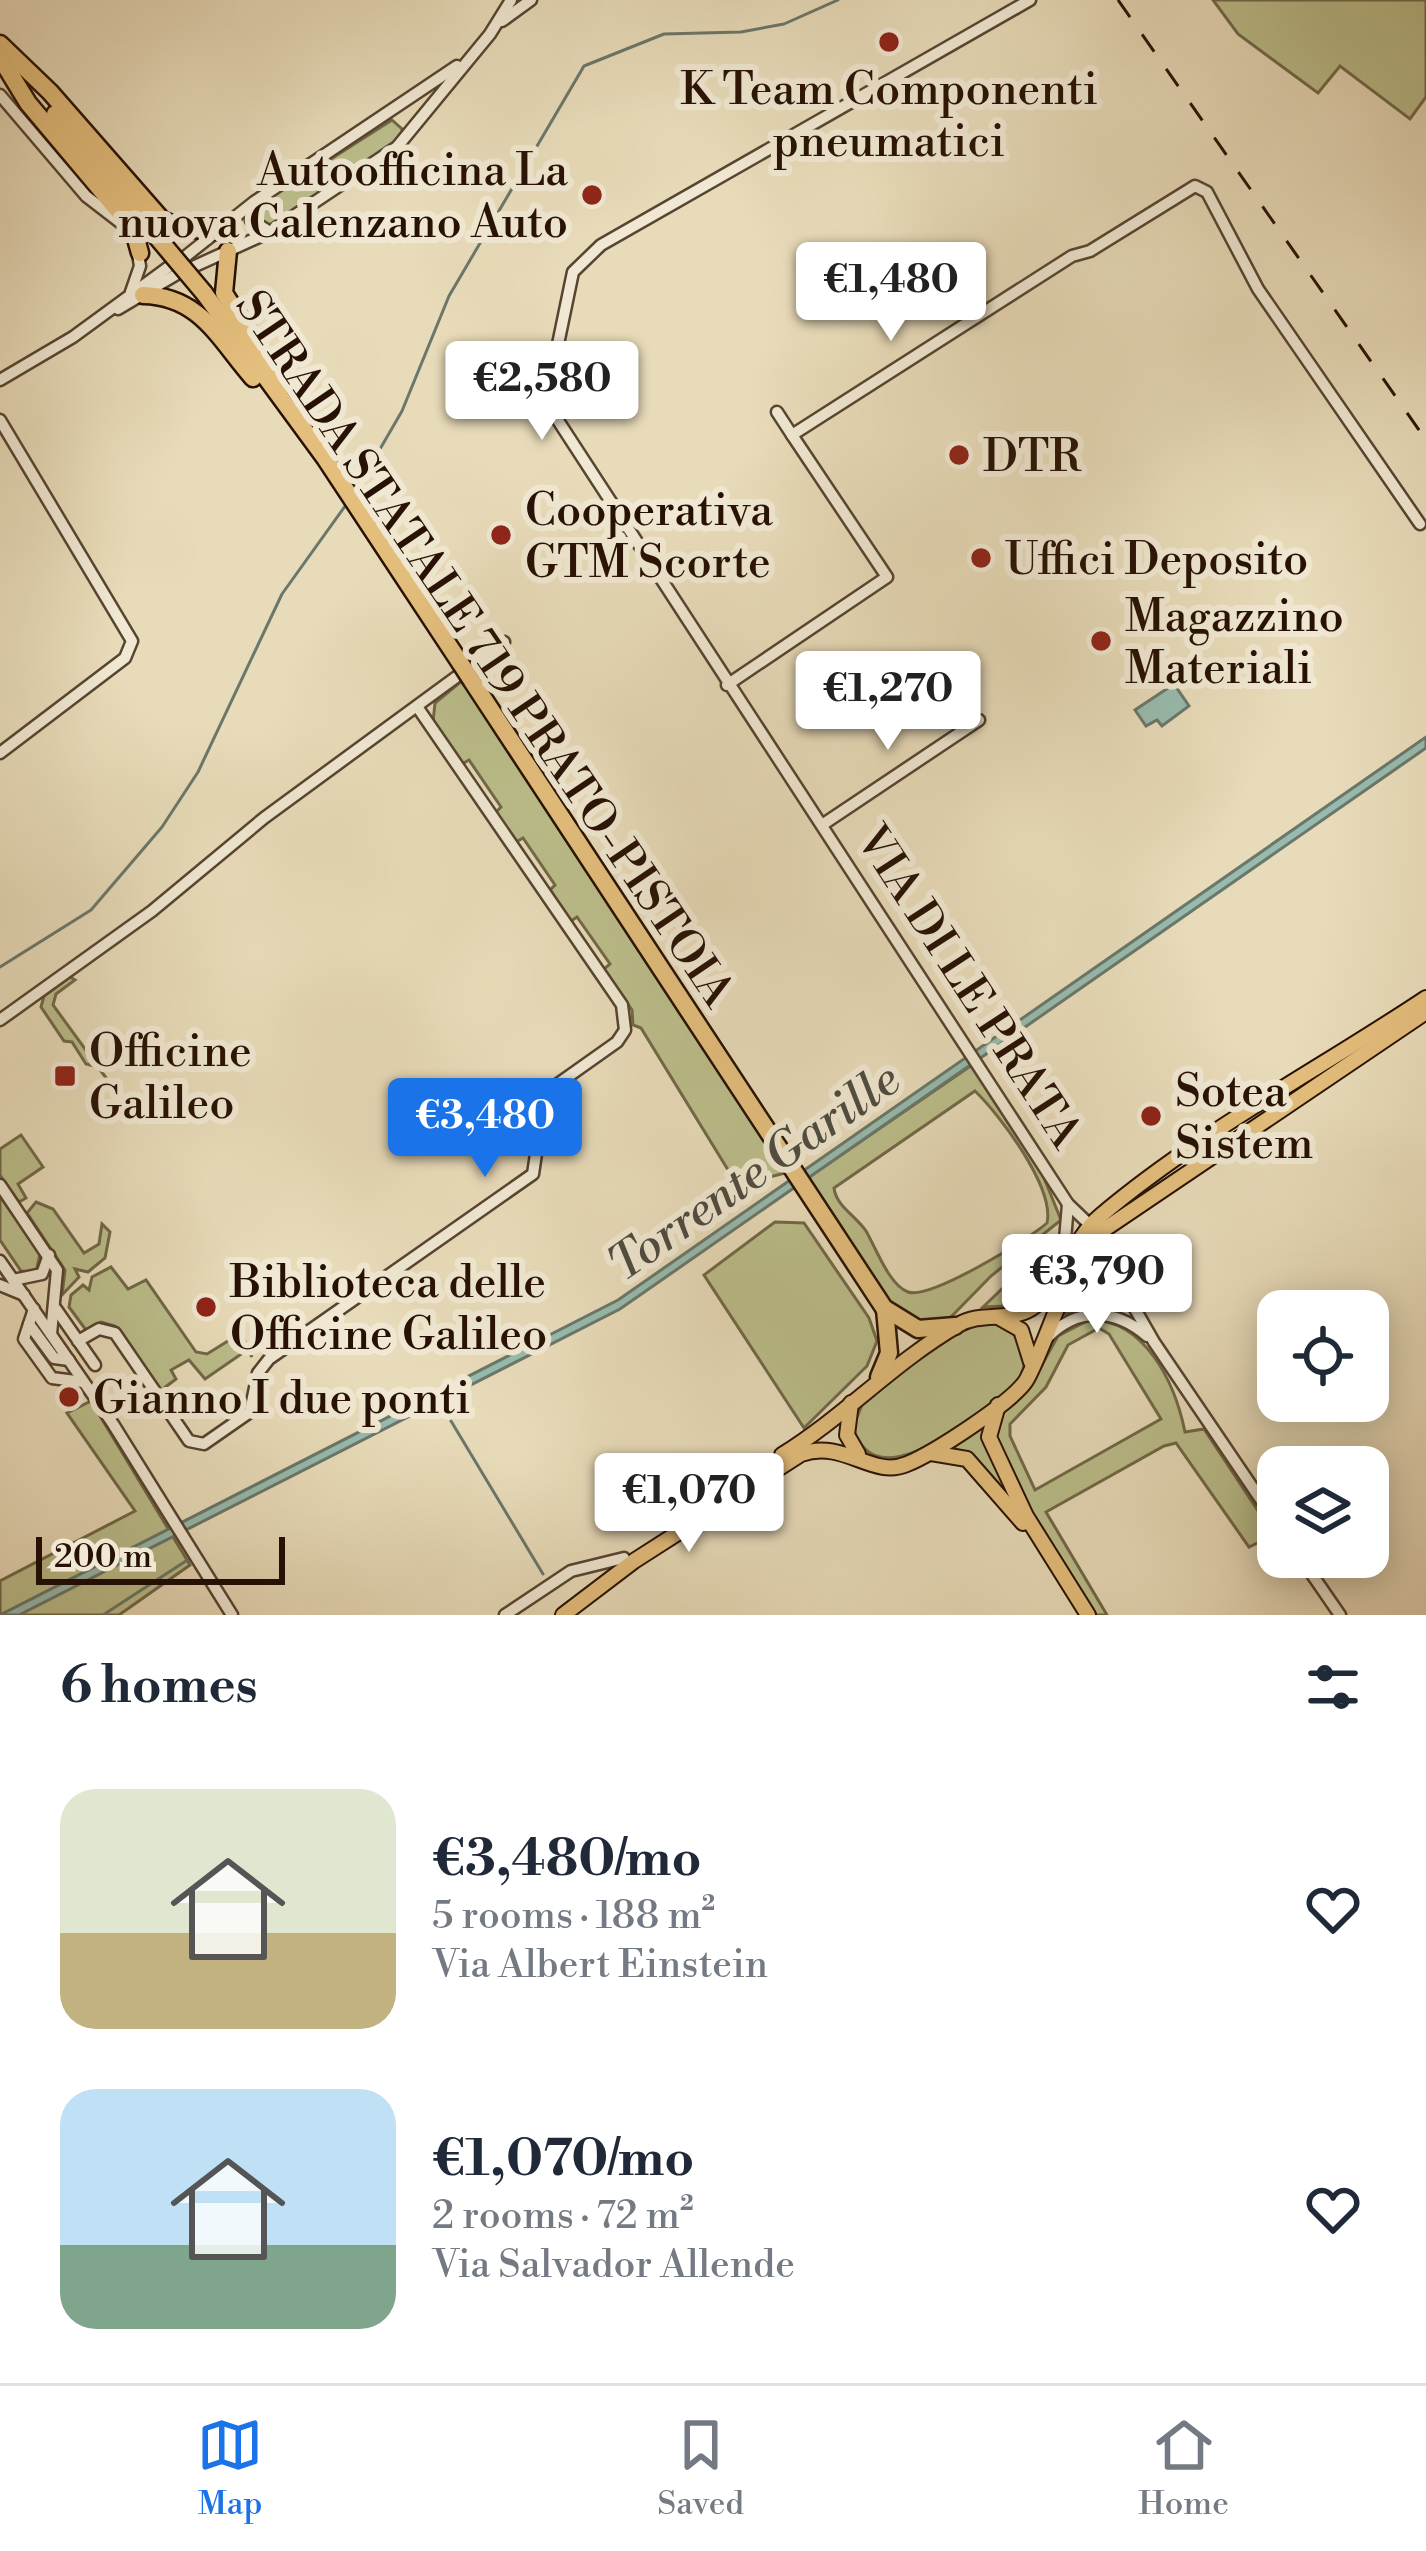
<!DOCTYPE html>
<meta charset="utf-8">
<style>
body{margin:0;font-family:"Libre Bodoni",serif;background:#f2f2f3;color:#1f2937;height:100vh;display:flex;flex-direction:column;font-size:45px;white-space:nowrap}
*{box-sizing:border-box;margin:0}
p{font-size:39px;color:#747a83}
.icon{flex:none;width:66px;height:66px;fill:none;stroke:currentColor;stroke-width:2;stroke-linecap:round;stroke-linejoin:round}
.map{position:relative;height:1615px;overflow:hidden}
.side{display:flex;flex-direction:column;background:#fff;flex:1}
.side>*{flex:none}
.controls{position:absolute;left:1257px;top:1290px;display:grid;gap:24px}
.controls a{display:grid;place-items:center;width:132px;height:132px;border-radius:24px;background:#fff;box-shadow:0 6px 30px #0003;font-size:60px}
.scale{position:absolute;left:36px;bottom:30px;width:249px;box-sizing:border-box;padding-left:12px;border:6px solid #271104;border-top:0;font-size:33px;line-height:42px;white-space:nowrap;color:#271104;-webkit-text-stroke:9px #f0e8d2;paint-order:stroke}
.price{position:absolute;translate:-50% -102px;padding:0 27px;border-radius:12px;background:#fff;color:#222;font-size:39px;line-height:78px;filter:drop-shadow(0 3px 6px #0008)}
.price::after{content:'';position:absolute;left:50%;top:72px;width:36px;height:27px;margin-left:-18px;background:inherit;clip-path:polygon(0 0,100% 0,50% 100%)}
.price.current{background:#1a73e8;color:#fff}
ul{padding:0;list-style:none}
li{display:flex;align-items:center;gap:36px;height:300px;padding:0 60px}
li span{display:grid;place-items:center;flex:none;width:336px;height:240px;border-radius:36px;color:#555}
li>.icon{margin-inline-start:auto}
span .icon{width:144px;height:144px;fill:#fffc;stroke-width:1}
li b{font-size:51px}
h2{display:flex;justify-content:space-between;align-items:center;height:144px;padding:0 60px;font-size:51px}
.tab-bar{display:flex;justify-content:space-around;align-items:center;height:168px;border-top:3px solid #e0e1e3;background:#fff;font-size:33px;color:#747a83}
.tab-bar a{display:grid;justify-items:center;gap:6px}
.tab-bar .current{color:#1a73e8}
.map>svg:first-child{display:block}
.green{fill:#bbbe8b;stroke:#716848;stroke-width:3;fill-rule:evenodd}
.water{fill:#97bbae;stroke:#6a776a;stroke-width:3}
.lines{fill:none;stroke-linecap:round;stroke-linejoin:round}
.stream{stroke:#6a776a;stroke-width:3}
.minor-casing{stroke:#574431;stroke-width:15}
.major-casing{stroke:#271104;stroke-width:18}
.highway-casing{stroke:#271104;stroke-width:21}
.minor{stroke:#f0e8d2;stroke-width:10}
.major{stroke:#e4be7c;stroke-width:14}
.highway{stroke:#e4be7c;stroke-width:16}
.rail{stroke:#271104;stroke-width:3;stroke-dasharray:21 21;stroke-linecap:butt}
.highway-bridge-casing{stroke:#271104;stroke-width:21;stroke-linecap:butt}
.highway-bridge{stroke:#e4be7c;stroke-width:16}
.poi-dot{fill:#8f2418;stroke:#f0e8d2;stroke-width:4.5}
.labels{text-anchor:middle;stroke-width:12;stroke-linejoin:round;paint-order:stroke}
.poi-label{font-size:45px;fill:#271104;stroke:#f0e8d2;text-anchor:start}
.street-label{font-size:45px;fill:#271104;stroke:#f0e8d2}
.water-label{font-size:48px;font-style:italic;fill:#4e4c40;stroke:#f0e8d2}
</style>
<div class="map">
<svg width="1426" height="1615" viewBox="0 0 1426 1615">
<rect width="100%" height="100%" fill="#e8dbb9"/>
<filter id="stains"><feTurbulence type="fractalNoise" baseFrequency=".00167" numOctaves="4"/><feColorMatrix values="0 0 0 0 .2 0 0 0 0 .09 0 0 0 0 .02 0 0 0 .5 -.17"/></filter>
<radialGradient id="worn" r=".72"><stop offset=".6" stop-color="#630" stop-opacity="0"/><stop offset="1" stop-color="#630" stop-opacity=".3"/></radialGradient>
<g class="green">
<polygon points="1213,0 1426,0 1426,97 1410,119 1340,66 1318,93 1238,34"/>
<polygon points="392,120 402,129 402,138 273,225 258,223 254,208"/>
<polygon points="463,680 785,1173 747,1183 733,1178 641,1028 633,1025 632,1010 604,969 610,964 577,917 571,921 550,890 555,885 523,838 516,842 496,812 501,807 469,760 462,764 433,722 435,703"/>
<polygon points="70,977 75,980 56,994 53,1005 123,1101 98,1067 86,1064 72,1042 64,1041 41,1007 44,996"/>
<path d="M972,1065L1038,1163L1061,1220L991,1276L946,1322L924,1324L892,1307L806,1179ZM975,1091C1000,1115 1055,1188 1047,1223C1029,1239 930,1300 908,1292C889,1285 876,1248 866,1231C856,1216 836,1206 834,1188Z"/>
<polygon points="21,1135 43,1167 18,1184 26,1198 19,1202 0,1175 0,1149"/>
<polygon points="0,1196 40,1254 36,1272 21,1271 0,1240"/>
<polygon points="36,1202 53,1209 84,1253 99,1244 102,1224 110,1232 105,1258 88,1272 75,1269 79,1277 62,1295 65,1270 27,1213"/>
<polygon points="775,1222 804,1223 869,1318 877,1341 867,1366 804,1428 704,1275"/>
<polygon points="1058,1243 1045,1287 1029,1305 983,1307 1029,1263"/>
<polygon points="1095,1251 1122,1299 1114,1308 1062,1314"/>
<polygon points="111,1267 128,1289 146,1280 196,1352 207,1354 241,1333 252,1357 247,1350 205,1379 189,1360 171,1370 176,1379 160,1391 115,1326 101,1322 86,1330 69,1307 71,1295 83,1285 89,1290 92,1277"/>
<path d="M1089,1320C1145,1319 1175,1383 1185,1432L1204,1429L1274,1535L1249,1547L1176,1443L1164,1446L1046,1512L1107,1615H1096L1029,1513L995,1443L999,1413L1028,1390L1058,1336ZM1099,1328L1109,1334L1161,1419L1035,1490L1010,1436V1424L1046,1387L1068,1345Z"/>
<path d="M988,1321C1020,1329 1036,1356 1015,1386C977,1411 876,1506 853,1427L866,1395L970,1325Z"/>
<polygon points="91,1401 190,1565 119,1615 0,1615 0,1581 135,1511 67,1413"/>
<polygon points="987,1421 1024,1518 963,1452 949,1446"/>
</g>
<g class="water">
<polygon points="1174,684 1189,706 1162,726 1157,720 1146,726 1135,710"/>
<polygon points="1426,737 1426,748 1367,789 620,1309 19,1615 0,1615 618,1300"/>
</g>
<g class="lines">
<g class="stream">
<polyline points="354,494 402,411 449,296 584,66 664,34 741,32 784,24 838,0"/>
<polyline points="0,967 91,910 162,827 198,772 282,594 348,502"/>
<polyline points="451,1421 543,1574"/>
<polyline points="103,1615 189,1559"/>
</g>
<g class="minor-casing">
<g id="minor">
<polyline points="1030,0 601,245 573,272 546,402 1068,1204 1090,1225"/>
<polyline points="502,21 531,0"/>
<polyline points="0,95 86,196 121,223"/>
<polyline points="252,205 251,220 270,232"/>
<polyline points="186,256 254,202 457,66"/>
<polyline points="195,266 270,232 397,147 490,34 511,0"/>
<polyline points="131,292 140,266 137,248"/>
<polyline points="118,309 177,274"/>
<polyline points="0,380 73,337 170,266"/>
<polyline points="777,412 792,435"/>
<polyline points="0,420 132,641 125,658 0,753"/>
<polyline points="727,685 887,577 792,435 1072,256 1090,251 1195,186 1207,192 1258,289 1420,524"/>
<polyline points="822,825 979,720"/>
<polyline points="0,1020 152,911 264,818 504,642"/>
<polyline points="0,1185 57,1270 51,1334"/>
<polyline points="1095,1239 1154,1342 1278,1525"/>
<polyline points="0,1261 113,1424 232,1615"/>
<polyline points="1063,1264 1068,1204"/>
<polyline points="13,1280 42,1274 49,1255"/>
<polyline points="0,1285 24,1295"/>
<polyline points="34,1309 24,1339 52,1378 83,1382"/>
<polyline points="56,1309 95,1365"/>
<polyline points="29,1324 54,1358 69,1360"/>
<path d="M1047,1338C1077,1307 1114,1308 1147,1336"/>
<polyline points="78,1341 99,1329 115,1333 189,1441 204,1444 250,1412 258,1373 269,1359 533,1174 545,1093 617,1042 625,1030 622,1005 418,708"/>
<polyline points="1300,1557 1340,1615"/>
<polyline points="505,1615 571,1571 624,1558"/>
</g>
</g>
<g class="major-casing">
<g id="major">
<polyline points="998,1317 1021,1330 1031,1362"/>
<polyline points="851,1403 847,1435 858,1454"/>
<polyline points="998,1405 989,1437 1026,1516 1088,1615"/>
<polyline points="931,1453 967,1459 1023,1523"/>
<path d="M782,1455C845,1416 894,1362 958,1325C983,1310 1013,1324 1036,1305C1064,1283 1071,1241 1099,1217C1198,1133 1318,1070 1426,998"/>
<path d="M563,1615L634,1561L801,1454C845,1439 872,1479 907,1464C932,1454 1015,1401 1027,1379C1052,1331 1064,1271 1102,1231L1426,1012"/>
</g>
</g>
<g class="highway-casing">
<g id="highway">
<polyline points="0,44 50,92 162,220 181,228 218,231"/>
<polyline points="0,57 28,103 133,228 140,253"/>
<polyline points="55,114 146,224"/>
<polyline points="228,251 224,293 283,386"/>
<polyline points="204,293 325,458 461,664"/>
<path d="M143,295C200,296 219,339 253,378"/>
<polyline points="472,681 884,1308 918,1329 955,1326"/>
<polyline points="879,1377 889,1353 885,1309"/>
</g>
</g>
<use href="#minor" class="minor"/>
<use href="#major" class="major"/>
<use href="#highway" class="highway"/>
<polyline class="rail" points="1118,0 1426,440"/>
<g class="highway-bridge-casing">
<g id="highway-bridge">
<polyline points="146,224 204,293"/>
<polyline points="461,664 472,681"/>
</g>
</g>
<use href="#highway-bridge" class="highway-bridge"/>
</g>
<g class="poi-dot">
<circle cx="889" cy="42" r="12"/>
<circle cx="592" cy="195" r="12"/>
<circle cx="959" cy="455" r="12"/>
<circle cx="501" cy="535" r="12"/>
<circle cx="981" cy="558" r="12"/>
<circle cx="1101" cy="641" r="12"/>
<rect x="53" y="1064" width="24" height="24" rx="6"/>
<circle cx="1151" cy="1116" r="12"/>
<circle cx="206" cy="1307" r="12"/>
<circle cx="69" cy="1397" r="12"/>
</g>
<g class="labels">
<g class="poi-label">
<text x="889" y="104" text-anchor="middle">K Team Componenti<tspan x="889" dy="52">pneumatici</tspan></text>
<text x="568" y="185" text-anchor="end">Autoofficina La<tspan x="568" dy="52">nuova Calenzano Auto</tspan></text>
<text x="983" y="471">DTR</text>
<text x="525" y="525">Cooperativa<tspan x="525" dy="52">GTM Scorte</tspan></text>
<text x="1005" y="574">Uffici Deposito</text>
<text x="1125" y="631">Magazzino<tspan x="1125" dy="52">Materiali</tspan></text>
<text x="89" y="1066">Officine<tspan x="89" dy="52">Galileo</tspan></text>
<text x="1175" y="1106">Sotea<tspan x="1175" dy="52">Sistem</tspan></text>
<text x="230" y="1297">Biblioteca delle<tspan x="230" dy="52">Officine Galileo</tspan></text>
<text x="93" y="1413">Gianno I due ponti</text>
</g>
<g class="street-label">
<text transform="translate(486 648) rotate(56)" y="16">STRADA STATALE 719 PRATO-PISTOIA</text>
<text transform="translate(970 986) rotate(57)" y="16">VIA DI LE PRATA</text>
</g>
<g class="water-label">
<text transform="translate(753 1171) rotate(-35)" y="17">Torrente Garille</text>
</g>
</g>
<rect width="100%" height="100%" filter="url(#stains)"/>
<rect width="100%" height="100%" fill="url(#worn)"/>
</svg>
<div class="controls">
<a><svg class="icon" aria-label="locate" viewBox="0 0 24 24"><circle cx="12" cy="12" r="6"/><path d="M12 2v4M12 18v4M2 12h4M18 12h4"/></svg></a>
<a><svg class="icon" aria-label="layers" viewBox="0 0 24 24"><path d="M12 4l9 5-9 5-9-5zM3 14l9 5 9-5"/></svg></a>
</div>
<div class="scale">200 m</div>
<b class="price" style="left:891px;top:344px">€1,480</b>
<b class="price" style="left:542px;top:443px">€2,580</b>
<b class="price" style="left:888px;top:753px">€1,270</b>
<b class="price current" style="left:485px;top:1180px">€3,480</b>
<b class="price" style="left:1097px;top:1336px">€3,790</b>
<b class="price" style="left:689px;top:1555px">€1,070</b>
</div>
<section class="side">
<h2>6 homes<svg class="icon" aria-label="filters" viewBox="0 0 24 24"><path d="M4 7h16M4 17h16"/><circle cx="9" cy="7" r="2"/><circle cx="15" cy="17" r="2"/></svg></h2>
<ul>
<li><span style="background:linear-gradient(#dfe7d0 60%,#c2b280 0)"><svg class="icon" aria-label="home" viewBox="0 0 24 24"><path d="M3 11l9-7 9 7M6 9v11h12V9"/></svg></span><div><b>€3,480/mo</b><p>5 rooms · 188 m²</p><p>Via Albert Einstein</p></div><svg class="icon" aria-label="heart" viewBox="0 0 24 24"><path d="M12 20l-8-8c-3-5 5-10 8-4 3-6 11-1 8 4z"/></svg></li>
<li><span style="background:linear-gradient(#bfe0f5 65%,#7fa58c 0)"><svg class="icon" aria-label="home" viewBox="0 0 24 24"><path d="M3 11l9-7 9 7M6 9v11h12V9"/></svg></span><div><b>€1,070/mo</b><p>2 rooms · 72 m²</p><p>Via Salvador Allende</p></div><svg class="icon" aria-label="heart" viewBox="0 0 24 24"><path d="M12 20l-8-8c-3-5 5-10 8-4 3-6 11-1 8 4z"/></svg></li>
</ul>
</section>
<nav class="tab-bar">
<a class="current"><svg class="icon" aria-label="map" viewBox="0 0 24 24"><path d="M3 6l6-2 6 2 6-2v14l-6 2-6-2-6 2zM9 4v14M15 6v14"/></svg>Map</a>
<a><svg class="icon" aria-label="saved" viewBox="0 0 24 24"><path d="M7 4h10v16l-5-4-5 4z"/></svg>Saved</a>
<a><svg class="icon" aria-label="home" viewBox="0 0 24 24"><path d="M3 11l9-7 9 7M6 9v11h12V9"/></svg>Home</a>
</nav>
